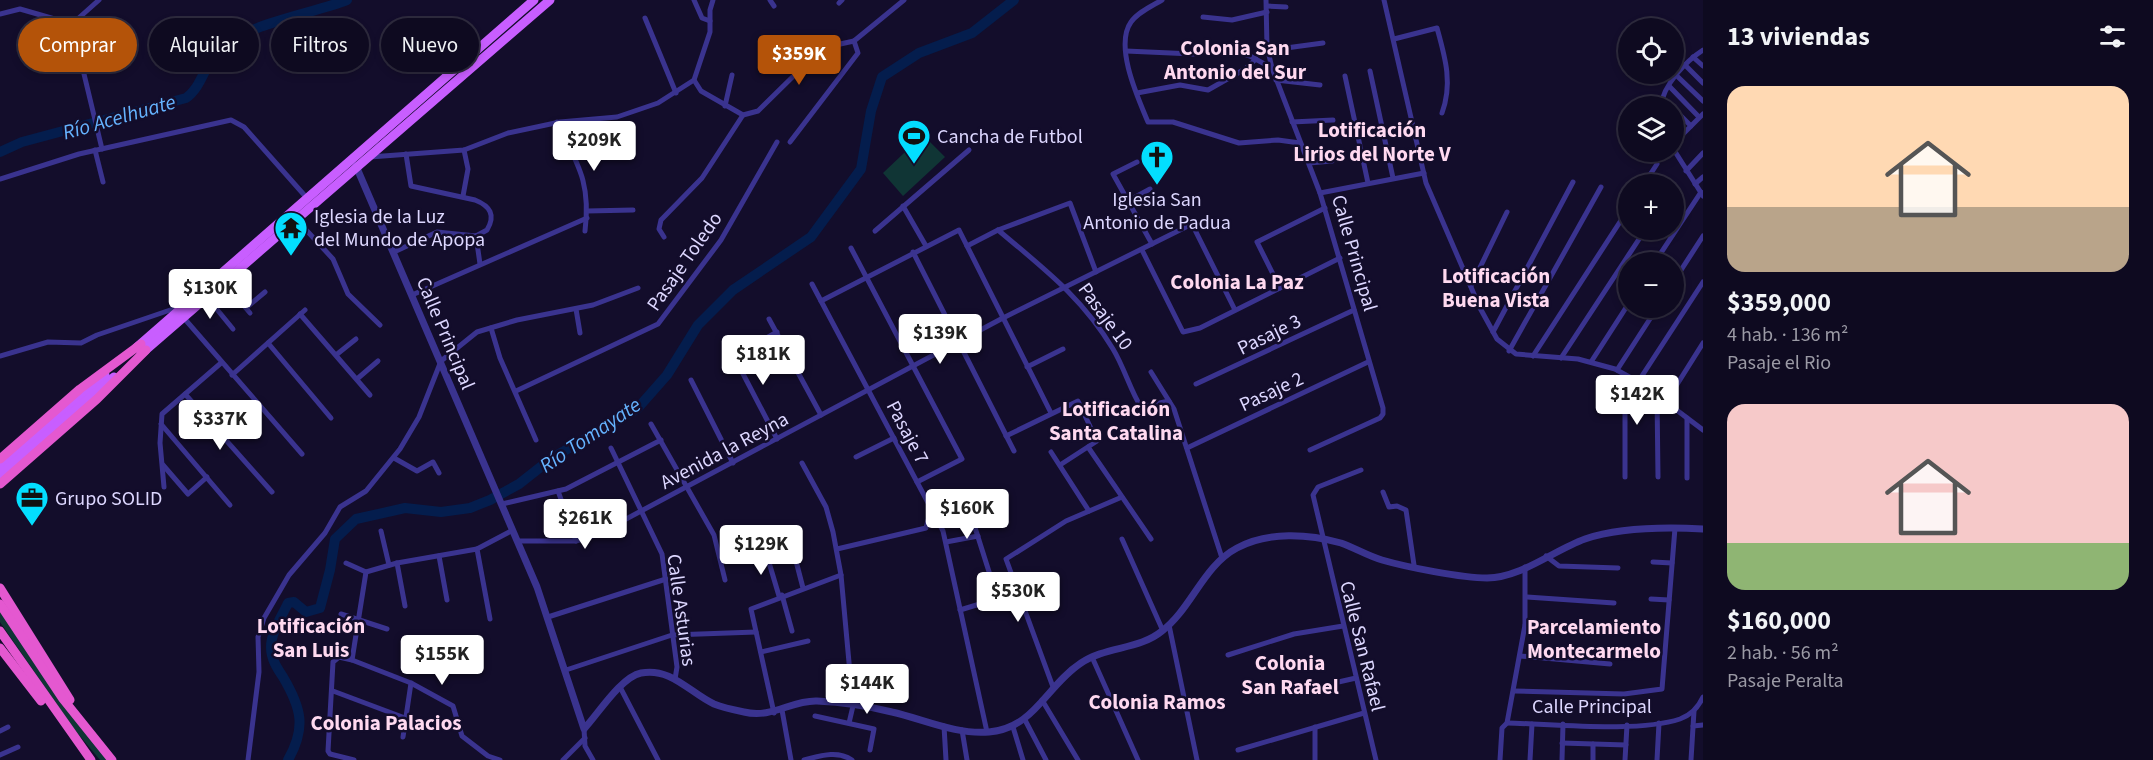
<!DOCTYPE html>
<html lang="es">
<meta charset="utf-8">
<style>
body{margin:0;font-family:"Source Sans 3",sans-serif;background:#1c182d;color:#f1f3f6;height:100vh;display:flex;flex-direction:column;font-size:22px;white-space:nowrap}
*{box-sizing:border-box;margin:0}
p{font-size:20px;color:#9b9aa5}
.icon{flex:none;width:33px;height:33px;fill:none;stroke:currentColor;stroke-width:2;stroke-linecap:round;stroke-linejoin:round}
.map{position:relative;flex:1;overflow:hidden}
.details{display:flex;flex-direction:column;background:#0e0a20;width:450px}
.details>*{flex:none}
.top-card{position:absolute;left:18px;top:18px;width:570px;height:54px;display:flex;gap:12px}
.tools{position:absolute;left:1618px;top:18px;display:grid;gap:12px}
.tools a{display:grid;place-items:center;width:66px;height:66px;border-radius:50%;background:#0e0a20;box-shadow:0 3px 9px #0003,0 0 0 2px #2e2b3e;font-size:30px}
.price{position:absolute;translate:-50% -51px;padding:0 14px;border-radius:6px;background:#fff;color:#222;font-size:20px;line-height:39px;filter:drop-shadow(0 2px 3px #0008)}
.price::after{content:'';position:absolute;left:50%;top:36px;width:18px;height:14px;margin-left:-9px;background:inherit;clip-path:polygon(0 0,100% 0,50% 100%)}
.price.on{background:#b45309;color:#fff}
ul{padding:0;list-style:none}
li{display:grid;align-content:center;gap:12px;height:318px;padding:0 24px}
li span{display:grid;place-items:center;height:186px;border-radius:18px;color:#555}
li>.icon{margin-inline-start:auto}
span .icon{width:108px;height:108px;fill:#fffc;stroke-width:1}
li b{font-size:26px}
h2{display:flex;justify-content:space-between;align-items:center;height:72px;padding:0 24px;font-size:26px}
.pill{padding:0 21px;border-radius:27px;background:#0e0a20;box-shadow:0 3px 9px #0003,0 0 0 2px #2e2b3e;font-size:21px;line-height:54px}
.pill.on{background:#b45309;color:#fff}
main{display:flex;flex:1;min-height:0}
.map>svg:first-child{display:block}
.green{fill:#103535}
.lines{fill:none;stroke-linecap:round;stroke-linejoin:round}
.river{stroke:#041d4d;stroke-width:10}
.minor{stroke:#3a338f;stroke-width:5}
.tertiary{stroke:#3a338f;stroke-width:7}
.primary{stroke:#c85eff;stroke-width:9}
.trunk{stroke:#e458d0;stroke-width:9}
.labels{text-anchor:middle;stroke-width:5;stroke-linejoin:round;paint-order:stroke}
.poi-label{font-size:20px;fill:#ddd7ff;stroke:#130d2b;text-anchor:start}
.street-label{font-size:20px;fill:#ddd7ff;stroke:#130d2b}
.neighbourhood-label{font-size:21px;font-weight:bold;fill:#ffd9f0;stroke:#130d2b}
.water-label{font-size:21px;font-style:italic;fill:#65b3ff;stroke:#130d2b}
</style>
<main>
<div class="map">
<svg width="1703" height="760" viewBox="0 0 1703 760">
<rect width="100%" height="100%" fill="#130d2b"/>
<g class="green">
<polygon points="923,135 945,157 903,196 883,173"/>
<polygon points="0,607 110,760 100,760 74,729 0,622"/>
</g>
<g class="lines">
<g class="river">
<path d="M0,152L22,142L186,98C202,87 204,65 219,50C245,24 311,14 347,0"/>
<path d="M288,760C306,728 302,709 283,677C277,668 271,659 271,647C271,632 282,616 288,603L294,602L306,612L320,608L330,570L335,539L356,519L405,508L441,512L470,508L490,500L519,484L552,458L637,409L667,375L698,325L733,290L811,237L861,169L871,111L882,77L919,53L972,33L1014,0"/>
</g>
<g class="minor">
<polyline points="694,0 702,18 710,21"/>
<polyline points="770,0 774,6"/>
<path d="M1162,0C1152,6 1138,12 1131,22C1114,46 1138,98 1148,122H1173L1239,143L1278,140L1300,143"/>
<polyline points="1266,0 1267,47 1272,68 1320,193 1383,408 1383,414 1380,418 1310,450"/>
<polyline points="1384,0 1426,183 1480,308 1497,339 1516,354 1578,359 1615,369 1642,384 1703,430"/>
<polyline points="839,3 842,0"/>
<polyline points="1267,6 1286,7"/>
<polyline points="0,14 20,9 72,24"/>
<polyline points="1203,17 1232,20 1267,12"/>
<polyline points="645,18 676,93"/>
<polyline points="72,24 102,149"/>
<polyline points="72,24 99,0"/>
<path d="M1394,39L1437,28C1445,57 1453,83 1442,113"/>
<polyline points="854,41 904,0"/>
<polyline points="1267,44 1286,48 1323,43"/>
<polyline points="1126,51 1193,54 1228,49 1250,56 1272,68"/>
<polyline points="1693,57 1703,66"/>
<polyline points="1685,65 1703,83"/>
<polyline points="1370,71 1393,178"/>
<polyline points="1345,76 1368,183"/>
<polyline points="1677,76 1703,101"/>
<polyline points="694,80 701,91 743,115 758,111 822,48 854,41"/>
<polyline points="1276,80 1320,85"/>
<polyline points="1669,86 1699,117"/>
<polyline points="1137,93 1180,85 1208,90 1245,69 1256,59"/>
<polyline points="725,106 732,75"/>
<path d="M1661,106C1663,85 1686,61 1703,50"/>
<polyline points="1674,109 1691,126"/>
<path d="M557,122C578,165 591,182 585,231"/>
<polyline points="1292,122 1333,120"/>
<polyline points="790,142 858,53 854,41"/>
<polyline points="1674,143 1703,114"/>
<polyline points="95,150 103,182"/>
<polyline points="1674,150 1703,196"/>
<path d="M406,154L411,186L475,200C490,206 496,215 487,230L476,236"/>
<polyline points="370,157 464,150 508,133 560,122 617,117 658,103 694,80 710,32 710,10 713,0"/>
<polyline points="1137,162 1113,174 1152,244"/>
<polyline points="1309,163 1332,161"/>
<polyline points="1686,171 1703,153"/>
<polyline points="0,179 79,154 231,120 244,127 306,197"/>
<polyline points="1644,184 1657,164"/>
<polyline points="1695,184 1703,177"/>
<polyline points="1320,193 1424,173"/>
<polyline points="463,196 468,169 464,150"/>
<polyline points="1128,201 1150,189"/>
<polyline points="903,206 926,246"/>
<polyline points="587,211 633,210"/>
<polyline points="296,219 333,259 348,294 380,325"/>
<path d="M998,230C1043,268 1082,297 1113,349C1124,367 1131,392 1141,407L1169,401"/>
<polyline points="875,231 969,150"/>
<polyline points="476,236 480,264"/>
<polyline points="664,237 659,229 661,220 702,178 743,115"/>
<polyline points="967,246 998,230 1070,203 1096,272"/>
<polyline points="851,248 962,459 917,482"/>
<polyline points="1142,250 1183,332 1200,328 1340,258"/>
<polyline points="394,252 437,232 476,236"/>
<polyline points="913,252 1014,451"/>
<polyline points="1655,262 1701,192"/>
<polyline points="1674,281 1703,236"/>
<polyline points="224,282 250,313"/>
<polyline points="812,284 943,531 987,732"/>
<polyline points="1471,286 1507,212"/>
<polyline points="1280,288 1257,242 1325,208"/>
<polyline points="412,295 587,218"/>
<polyline points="206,296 233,329"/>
<polyline points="821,301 959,230 1051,413"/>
<polyline points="246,308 265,292"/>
<polyline points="576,309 580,333"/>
<polyline points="300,314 370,395"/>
<polyline points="183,317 302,454"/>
<polyline points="769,319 821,415"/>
<polyline points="491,328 500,358 536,440"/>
<polyline points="1493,332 1573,182"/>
<polyline points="268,343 331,418"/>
<polyline points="728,345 777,439"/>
<polyline points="1509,351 1601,187"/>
<polyline points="336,355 356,339"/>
<polyline points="0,356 48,342 81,343 97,335 179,307"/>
<polyline points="734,356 777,332"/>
<polyline points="1533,356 1629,208"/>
<polyline points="1561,358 1645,230"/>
<polyline points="1591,362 1629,303"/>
<polyline points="1027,367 1063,349"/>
<polyline points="1617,370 1657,308"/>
<polyline points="1151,372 1174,409 1222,558"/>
<polyline points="232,375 305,310"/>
<polyline points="1625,375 1625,477"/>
<polyline points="357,379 378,361"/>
<polyline points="691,380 733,463"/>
<polyline points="1638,382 1703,282"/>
<polyline points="1196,384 1354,310"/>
<polyline points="516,391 658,324 721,240 777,142"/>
<polyline points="185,394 272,492"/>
<polyline points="1657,396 1658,477"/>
<polyline points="1666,402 1703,343"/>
<polyline points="161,424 230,505"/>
<polyline points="651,424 714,535 725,580"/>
<polyline points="1006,436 1078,401 1097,441 1060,465"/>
<polyline points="1088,447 1151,539"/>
<polyline points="611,448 662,554 677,667 675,679"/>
<polyline points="1187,448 1368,362"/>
<polyline points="1051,452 1089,511"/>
<polyline points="856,457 894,438"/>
<polyline points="394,458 417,471 433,462 439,473"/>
<polyline points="802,463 826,507 833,532 841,575 853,706 849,723"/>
<polyline points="163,465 188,494 207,477"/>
<polyline points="1361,470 1318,487 1313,495 1376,760"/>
<polyline points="1687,478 1687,418"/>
<polyline points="164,487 160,443 162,414 221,363"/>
<polyline points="558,491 576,541"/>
<polyline points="1383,492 1389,507 1397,506 1406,510 1414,565"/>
<polyline points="965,496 991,578"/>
<polyline points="502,504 566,489 661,440"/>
<polyline points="381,531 389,565"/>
<polyline points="790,538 803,588"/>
<polyline points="1122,539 1163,631"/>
<polyline points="518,541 576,541 598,534 1001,319 1192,224 1235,310"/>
<polyline points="946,542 978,536"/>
<polyline points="477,549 490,619"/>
<polyline points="765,549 779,596"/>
<polyline points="837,549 926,528 928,520 935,516"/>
<polyline points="439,556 447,600"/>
<polyline points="1546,556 1559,566 1618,568"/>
<polyline points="1653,562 1672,563"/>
<polyline points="346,563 366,572"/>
<polyline points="397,563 405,606"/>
<polyline points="782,595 792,631"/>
<polyline points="1527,597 1614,603"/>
<polyline points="1651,599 1669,600"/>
<polyline points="960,610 1019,592"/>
<polyline points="341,614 387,629"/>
<polyline points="548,617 666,579"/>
<polyline points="1169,625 1197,760"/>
<polyline points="1525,625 1612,630"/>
<polyline points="761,652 808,641"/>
<polyline points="1228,655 1294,634 1343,626"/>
<polyline points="1520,656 1610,664"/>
<polyline points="1092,657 1138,760"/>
<polyline points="352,660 411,683 453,706 462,736 488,756 500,760"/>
<polyline points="566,670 672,635 756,632"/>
<polyline points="1334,683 1356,678"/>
<polyline points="620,687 658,760"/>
<polyline points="1053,687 1006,559 1066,521 1122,497"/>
<polyline points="333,691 405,718"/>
<polyline points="1514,691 1624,694 1662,689 1675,528"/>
<polyline points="1042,700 1078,760"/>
<polyline points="782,710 791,760"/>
<polyline points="774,713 751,609 841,575"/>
<polyline points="815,716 874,729 870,750"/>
<polyline points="1025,720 1046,760"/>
<path d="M1507,723C1554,724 1638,733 1680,719C1691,715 1698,708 1703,697"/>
<polyline points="944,726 946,760"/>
<polyline points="1693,726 1703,725"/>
<polyline points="1013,727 1023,760"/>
<polyline points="1315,727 1315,760"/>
<polyline points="584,729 585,746 593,760"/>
<polyline points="962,730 967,760"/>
<polyline points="0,731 8,727"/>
<polyline points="403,737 411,683"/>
<polyline points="1562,743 1626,745"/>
<polyline points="1238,750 1364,713"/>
<polyline points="0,755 18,747"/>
<polyline points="248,760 259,672 258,637 264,618 289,575 325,533 340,507 366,491 400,449 419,417 441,361 477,332 517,320 593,305 638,288"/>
<polyline points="354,760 330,754 328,751 333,662 339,657 352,660 366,572 397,563 477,549 513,530"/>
<polyline points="563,760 585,738"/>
<path d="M804,760C820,756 837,750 852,760"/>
<polyline points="1500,760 1502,728 1507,723 1525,625 1525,567"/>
<polyline points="1530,760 1532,724"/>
<polyline points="1562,760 1563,724"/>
<polyline points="1593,760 1593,744"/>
<polyline points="1625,760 1627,725"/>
<polyline points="1657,760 1659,723"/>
<polyline points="1691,760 1694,711"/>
</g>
<path class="tertiary" d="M356,166L537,587L584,729C598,714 621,677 641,673C671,667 690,693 714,704C724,708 734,710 744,712C772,719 791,700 817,701C841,702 868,706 892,712C923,719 956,735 989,732C1035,728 1046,686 1081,663C1106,646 1139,650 1162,631C1192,608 1203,566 1237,548C1268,531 1309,534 1341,543C1355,548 1368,556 1382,560C1406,567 1462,578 1487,578C1521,578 1554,550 1585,539C1621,527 1665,527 1703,529"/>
<g class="primary">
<polyline points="136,348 534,0"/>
<polyline points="141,354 550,0"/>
<polyline points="0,466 105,375"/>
<polyline points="0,475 114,377"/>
</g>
<g class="trunk">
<polyline points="0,459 80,389 141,344"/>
<polyline points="0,484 97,399 146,350"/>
<polyline points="0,588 70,700"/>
<polyline points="0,604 63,699 112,760"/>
<polyline points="0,631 91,760"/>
<polyline points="0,648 41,701"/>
</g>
</g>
<defs>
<g id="stadium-pin" transform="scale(1.725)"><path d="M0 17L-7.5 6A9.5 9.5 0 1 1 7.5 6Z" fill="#03deff" stroke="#130d2b"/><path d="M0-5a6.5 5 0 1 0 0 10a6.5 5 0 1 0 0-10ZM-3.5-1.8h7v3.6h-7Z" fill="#111"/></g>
<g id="church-pin" transform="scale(1.725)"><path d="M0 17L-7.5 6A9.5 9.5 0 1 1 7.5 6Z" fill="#03deff" stroke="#130d2b"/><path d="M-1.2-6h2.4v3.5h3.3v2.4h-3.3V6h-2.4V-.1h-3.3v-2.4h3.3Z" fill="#111"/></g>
<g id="temple-pin" transform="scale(1.725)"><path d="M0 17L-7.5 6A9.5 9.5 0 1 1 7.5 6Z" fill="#03deff" stroke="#130d2b"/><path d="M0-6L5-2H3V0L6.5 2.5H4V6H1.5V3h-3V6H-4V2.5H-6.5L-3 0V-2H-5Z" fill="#111"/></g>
<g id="office-pin" transform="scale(1.725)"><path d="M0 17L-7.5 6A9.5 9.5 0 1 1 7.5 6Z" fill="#03deff" stroke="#130d2b"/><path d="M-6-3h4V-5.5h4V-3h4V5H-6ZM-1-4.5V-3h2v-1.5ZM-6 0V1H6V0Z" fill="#111"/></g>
</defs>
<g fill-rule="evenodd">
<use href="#stadium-pin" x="914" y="136"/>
<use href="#church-pin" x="1157" y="157"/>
<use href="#temple-pin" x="291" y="228"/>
<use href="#office-pin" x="32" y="498"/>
</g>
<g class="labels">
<g class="poi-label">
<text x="937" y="143">Cancha de Futbol</text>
<text x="1157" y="206" text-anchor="middle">Iglesia San<tspan x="1157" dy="23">Antonio de Padua</tspan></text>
<text x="314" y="223">Iglesia de la Luz<tspan x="314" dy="23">del Mundo de Apopa</tspan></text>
<text x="55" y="505">Grupo SOLID</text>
</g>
<g class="street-label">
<text transform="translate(1355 253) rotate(74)" y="7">Calle Principal</text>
<text transform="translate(684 261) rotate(-55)" y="7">Pasaje Toledo</text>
<text transform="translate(1106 316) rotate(54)" y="7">Pasaje 10</text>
<text transform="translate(446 333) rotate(67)" y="7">Calle Principal</text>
<text transform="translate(1269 334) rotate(-26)" y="7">Pasaje 3</text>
<text transform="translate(1271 391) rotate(-25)" y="7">Pasaje 2</text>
<text transform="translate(908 432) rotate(62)" y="7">Pasaje 7</text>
<text transform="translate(724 450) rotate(-28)" y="7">Avenida la Reyna</text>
<text transform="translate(682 610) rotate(82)" y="7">Calle Asturias</text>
<text transform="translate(1363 646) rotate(76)" y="7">Calle San Rafael</text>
<text x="1592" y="713">Calle Principal</text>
</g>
<g class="neighbourhood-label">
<text x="1235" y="55">Colonia San<tspan x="1235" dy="24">Antonio del Sur</tspan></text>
<text x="1372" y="137">Lotificación<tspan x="1372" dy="24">Lirios del Norte V</tspan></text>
<text x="1496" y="283">Lotificación<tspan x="1496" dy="24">Buena Vista</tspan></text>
<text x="1237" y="289">Colonia La Paz</text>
<text x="1116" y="416">Lotificación<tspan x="1116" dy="24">Santa Catalina</tspan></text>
<text x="311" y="633">Lotificación<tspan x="311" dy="24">San Luis</tspan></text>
<text x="1594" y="634">Parcelamiento<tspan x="1594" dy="24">Montecarmelo</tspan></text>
<text x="1290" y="670">Colonia<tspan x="1290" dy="24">San Rafael</tspan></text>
<text x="1157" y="709">Colonia Ramos</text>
<text x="386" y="730">Colonia Palacios</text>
</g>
<g class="water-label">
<text transform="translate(119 117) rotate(-16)" y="7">Río Acelhuate</text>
<text transform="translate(590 435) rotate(-34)" y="7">Río Tomayate</text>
</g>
</g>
</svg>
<div class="tools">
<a><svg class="icon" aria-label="locate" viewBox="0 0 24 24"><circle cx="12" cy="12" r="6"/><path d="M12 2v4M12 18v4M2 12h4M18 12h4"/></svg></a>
<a><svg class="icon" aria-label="layers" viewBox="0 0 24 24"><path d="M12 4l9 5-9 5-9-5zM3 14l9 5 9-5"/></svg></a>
<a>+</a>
<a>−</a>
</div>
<b class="price on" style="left:799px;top:86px">$359K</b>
<b class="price" style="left:594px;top:172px">$209K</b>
<b class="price" style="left:210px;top:320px">$130K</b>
<b class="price" style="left:940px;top:365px">$139K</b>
<b class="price" style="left:763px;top:386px">$181K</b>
<b class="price" style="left:1637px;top:426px">$142K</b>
<b class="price" style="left:220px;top:451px">$337K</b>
<b class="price" style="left:967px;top:540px">$160K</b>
<b class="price" style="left:585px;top:550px">$261K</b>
<b class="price" style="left:761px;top:576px">$129K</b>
<b class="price" style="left:1018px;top:623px">$530K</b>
<b class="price" style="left:442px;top:686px">$155K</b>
<b class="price" style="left:867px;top:715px">$144K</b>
<div class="top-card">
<a class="pill on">Comprar</a>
<a class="pill">Alquilar</a>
<a class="pill">Filtros</a>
<a class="pill">Nuevo</a>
</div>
</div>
<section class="details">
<h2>13 viviendas<svg class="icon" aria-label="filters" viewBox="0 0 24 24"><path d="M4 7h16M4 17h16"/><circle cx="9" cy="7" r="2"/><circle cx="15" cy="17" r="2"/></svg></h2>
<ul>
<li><span style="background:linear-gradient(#ffd9b3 65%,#b9a48a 0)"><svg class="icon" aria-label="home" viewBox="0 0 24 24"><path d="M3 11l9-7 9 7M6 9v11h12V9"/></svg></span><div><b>$359,000</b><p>4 hab. · 136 m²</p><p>Pasaje el Rio</p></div></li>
<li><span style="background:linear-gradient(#f6c9c9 75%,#8fb573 0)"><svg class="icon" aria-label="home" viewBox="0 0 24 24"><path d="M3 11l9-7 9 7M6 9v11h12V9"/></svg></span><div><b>$160,000</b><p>2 hab. · 56 m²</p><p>Pasaje Peralta</p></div></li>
</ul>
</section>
</main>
